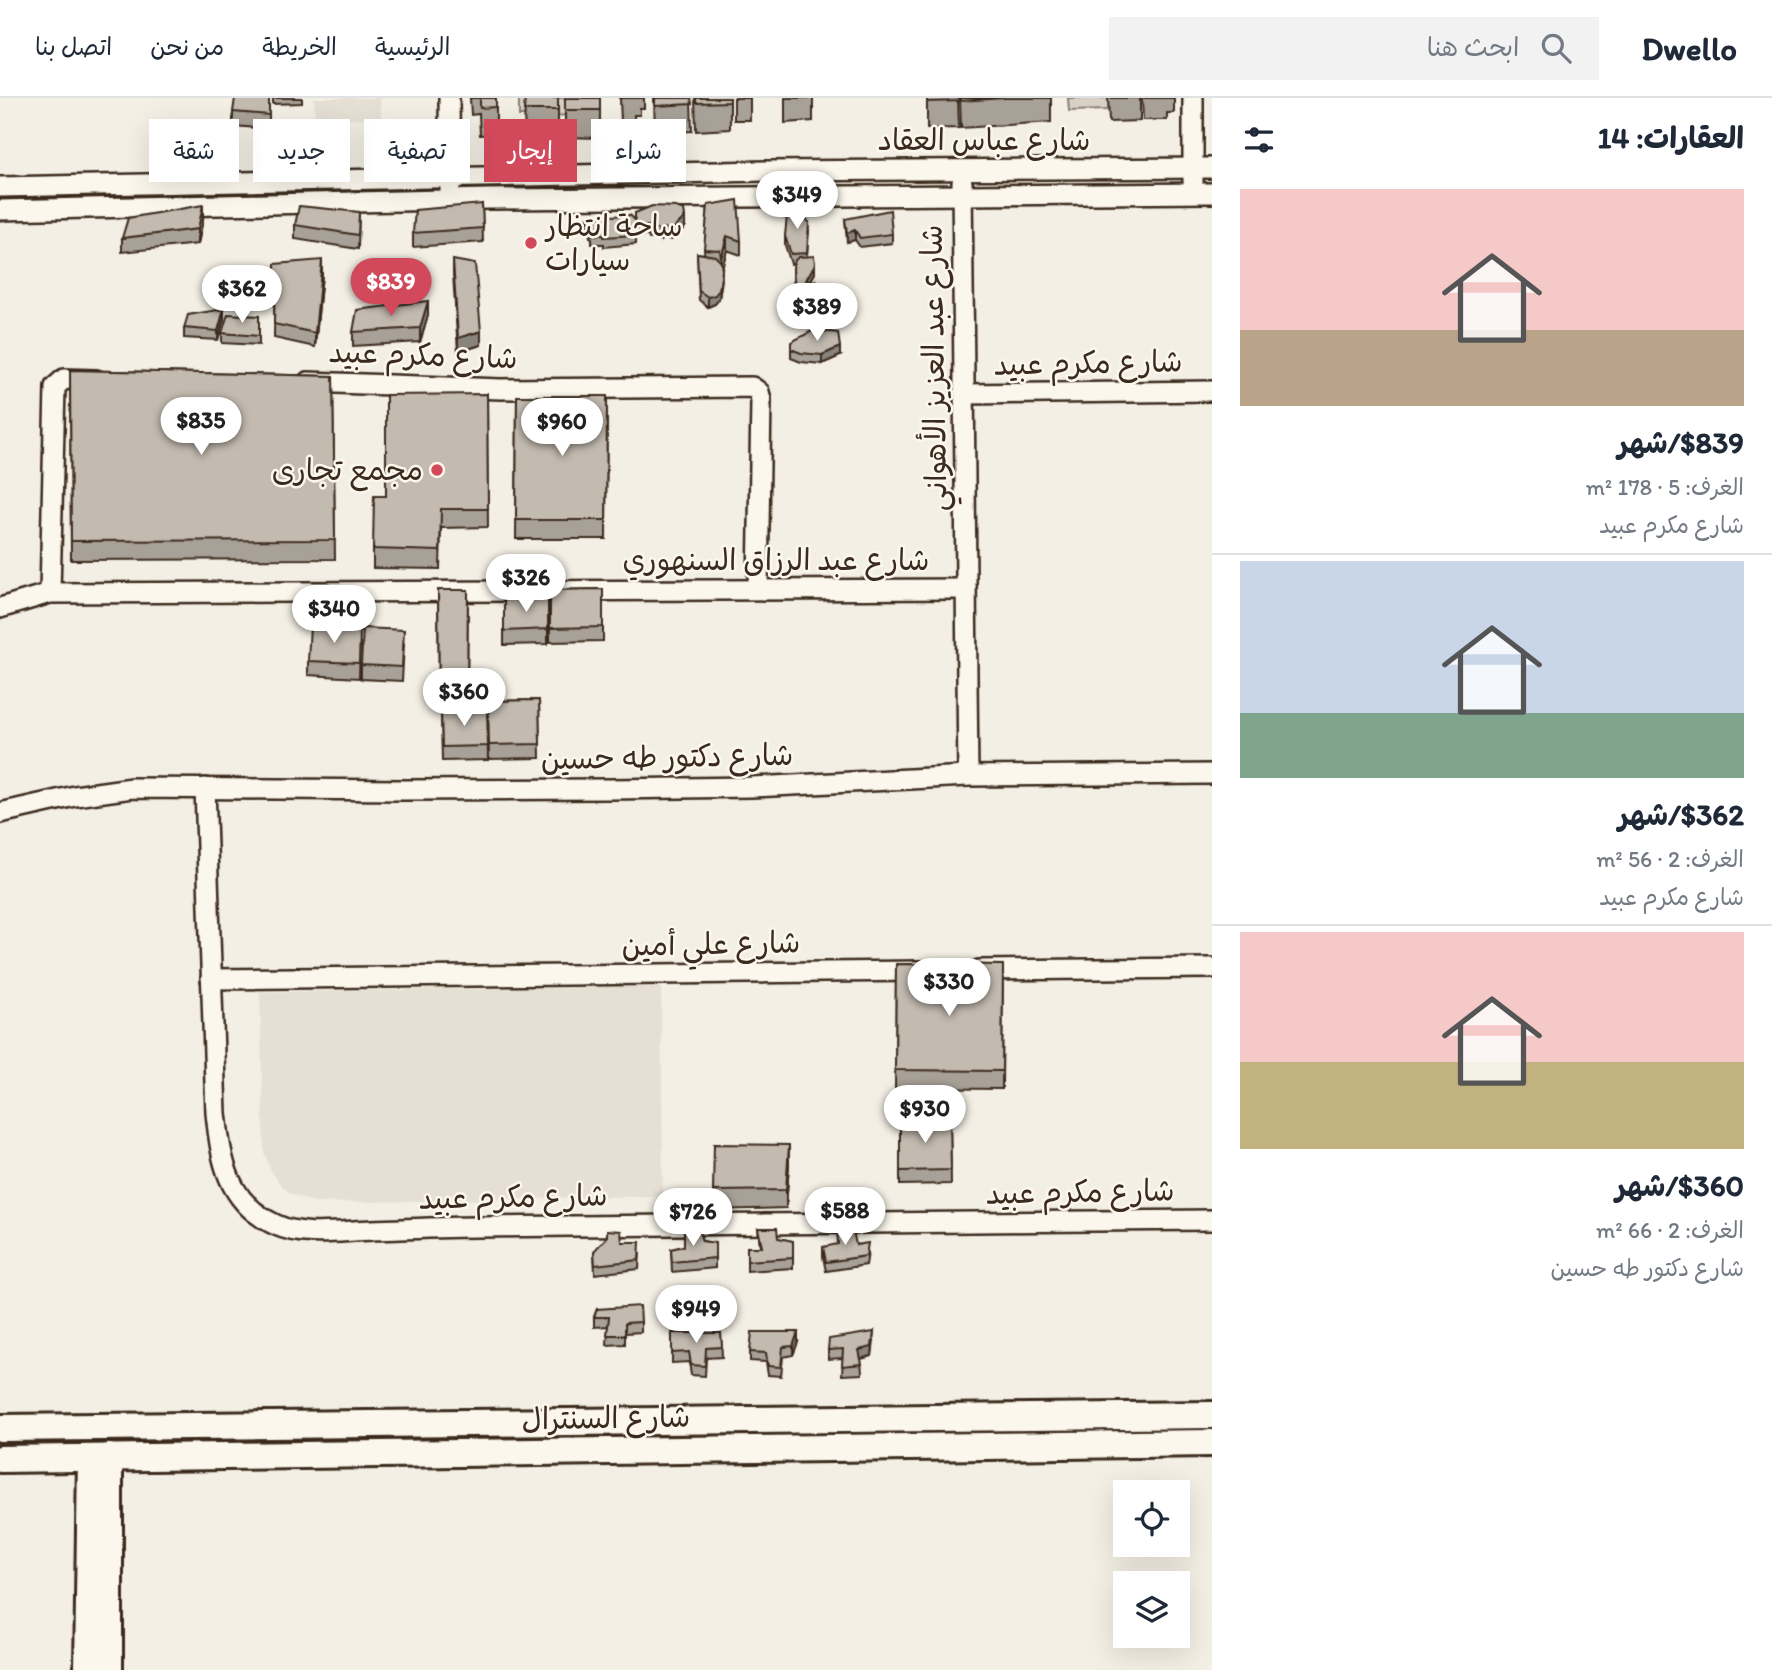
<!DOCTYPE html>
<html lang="ar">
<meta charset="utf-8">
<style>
body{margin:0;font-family:Itim,"Playpen Sans Arabic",sans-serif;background:#f2f2f3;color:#1f2937;direction:rtl;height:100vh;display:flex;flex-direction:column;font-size:26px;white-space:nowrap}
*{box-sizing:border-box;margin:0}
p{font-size:23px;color:#747a83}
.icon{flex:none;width:38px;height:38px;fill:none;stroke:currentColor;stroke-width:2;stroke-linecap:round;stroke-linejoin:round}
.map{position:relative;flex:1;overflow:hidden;direction:ltr}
.side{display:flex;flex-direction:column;background:#fff;width:560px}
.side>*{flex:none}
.guide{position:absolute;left:21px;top:21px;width:665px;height:63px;direction:rtl;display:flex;gap:14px}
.tools{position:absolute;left:1113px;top:1382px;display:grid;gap:14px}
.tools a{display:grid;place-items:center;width:77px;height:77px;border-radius:0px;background:#fff;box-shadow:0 7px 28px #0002;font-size:35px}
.price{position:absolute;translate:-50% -60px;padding:0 16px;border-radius:24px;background:#fff;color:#222;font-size:23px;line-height:46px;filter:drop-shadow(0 2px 4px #0008)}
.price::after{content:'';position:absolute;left:50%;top:42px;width:21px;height:16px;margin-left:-10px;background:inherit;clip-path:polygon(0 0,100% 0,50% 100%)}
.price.on{background:#d1495b;color:#fff}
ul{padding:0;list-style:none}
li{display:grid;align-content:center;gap:14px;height:371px;padding:0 28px}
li+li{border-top:2px solid #e0e1e3}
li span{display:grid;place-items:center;height:217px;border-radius:0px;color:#555}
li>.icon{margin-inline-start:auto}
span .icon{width:126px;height:126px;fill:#fffc;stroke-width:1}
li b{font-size:30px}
h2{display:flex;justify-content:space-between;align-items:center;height:84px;padding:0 28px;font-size:30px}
.tag{padding:0 24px;border-radius:0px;background:#fff;box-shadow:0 7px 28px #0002;font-size:24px;line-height:63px}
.tag.on{background:#d1495b;color:#fff}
header{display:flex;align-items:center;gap:42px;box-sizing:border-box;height:98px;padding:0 35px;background:#fff;border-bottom:2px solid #e0e1e3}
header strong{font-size:33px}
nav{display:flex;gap:38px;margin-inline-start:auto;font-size:24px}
.search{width:490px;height:63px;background:#f2f2f3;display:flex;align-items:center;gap:18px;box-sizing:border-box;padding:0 24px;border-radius:0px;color:#747a83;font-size:26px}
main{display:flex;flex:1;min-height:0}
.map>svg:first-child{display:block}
.built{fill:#e5dfd4}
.green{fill:#d8d1c6;stroke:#8a7e72;stroke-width:2}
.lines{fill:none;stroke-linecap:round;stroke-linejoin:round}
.street-casing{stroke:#3b2a1e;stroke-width:24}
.secondary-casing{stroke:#3b2a1e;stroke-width:32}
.street{stroke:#fbf7ec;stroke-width:19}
.secondary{stroke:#fbf7ec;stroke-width:26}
.wall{fill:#a8a197;stroke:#3b2a1e;stroke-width:2}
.shaded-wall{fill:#88837b;stroke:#3b2a1e;stroke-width:2}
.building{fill:#c3bbb0;stroke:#3b2a1e;stroke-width:2}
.poi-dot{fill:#d1495b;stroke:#fbf7ec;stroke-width:2.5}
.labels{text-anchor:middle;stroke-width:5;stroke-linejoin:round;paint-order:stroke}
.street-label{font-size:30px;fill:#3b2a1e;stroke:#fbf7ec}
.poi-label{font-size:30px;fill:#3b2a1e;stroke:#fbf7ec;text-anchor:start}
</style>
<header>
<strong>Dwello</strong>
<div class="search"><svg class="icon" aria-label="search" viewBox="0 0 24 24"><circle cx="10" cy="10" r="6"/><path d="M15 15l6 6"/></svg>ابحث هنا</div>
<nav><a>الرئيسية</a><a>الخريطة</a><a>من نحن</a><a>اتصل بنا</a></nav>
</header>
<main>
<section class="side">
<h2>العقارات: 14<svg class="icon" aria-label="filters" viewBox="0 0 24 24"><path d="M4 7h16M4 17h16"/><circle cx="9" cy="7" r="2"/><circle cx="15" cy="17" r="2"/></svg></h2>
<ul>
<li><span style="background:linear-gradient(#f6c9c9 65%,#b9a48a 0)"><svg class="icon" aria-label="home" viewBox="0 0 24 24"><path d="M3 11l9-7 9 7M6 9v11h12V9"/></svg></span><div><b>$839/شهر</b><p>الغرف: 5 · 178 m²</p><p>شارع مكرم عبيد</p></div></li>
<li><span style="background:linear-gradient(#c9d6e8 70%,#7fa58c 0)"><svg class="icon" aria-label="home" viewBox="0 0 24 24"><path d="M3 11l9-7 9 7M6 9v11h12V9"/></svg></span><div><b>$362/شهر</b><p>الغرف: 2 · 56 m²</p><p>شارع مكرم عبيد</p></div></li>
<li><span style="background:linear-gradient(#f6c9c9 60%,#c2b280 0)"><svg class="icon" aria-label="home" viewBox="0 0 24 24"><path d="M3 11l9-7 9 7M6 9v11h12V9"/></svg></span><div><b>$360/شهر</b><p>الغرف: 2 · 66 m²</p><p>شارع دكتور طه حسين</p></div></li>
</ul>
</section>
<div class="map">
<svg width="1212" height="1572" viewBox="0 0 1212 1572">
<rect width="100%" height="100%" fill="#f3efe4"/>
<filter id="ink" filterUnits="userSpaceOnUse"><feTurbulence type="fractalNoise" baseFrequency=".0143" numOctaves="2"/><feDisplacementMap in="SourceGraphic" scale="14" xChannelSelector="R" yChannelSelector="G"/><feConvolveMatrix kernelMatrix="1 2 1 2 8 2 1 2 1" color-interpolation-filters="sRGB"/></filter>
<g filter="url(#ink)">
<g class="built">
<polygon points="314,0 380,0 381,20 315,21"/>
<polygon points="661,888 663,1098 315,1105 291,1096 281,1087 270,1071 264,1054 260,894"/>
</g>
<g class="green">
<polygon points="519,0 576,0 598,17 519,18"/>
<polygon points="1068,0 1110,0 1110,12 1069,13"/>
</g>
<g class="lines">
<g class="street-casing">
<g id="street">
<polyline points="449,0 450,94"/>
<polyline points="1193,0 1193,84"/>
<polyline points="962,84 968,678"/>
<polyline points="0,89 766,73 1212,70"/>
<polyline points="0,112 488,101 1212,95"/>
<polyline points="308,284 501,291 752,289 759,294 761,302 758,491"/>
<polyline points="964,296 1212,293"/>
<polyline points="50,495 55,289 64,281 96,282"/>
<polyline points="0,510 50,495 966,491"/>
<path d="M205,690L216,1015C221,1062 227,1105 276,1127C304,1140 341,1133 372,1132C407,1131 443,1129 479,1129C723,1125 968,1125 1212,1122"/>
<polyline points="0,715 75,698 132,690 404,692 610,691 752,689 968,678 1212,676"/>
<polyline points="979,872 1212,870"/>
<polyline points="211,881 920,873"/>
</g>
</g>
<g class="secondary-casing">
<g id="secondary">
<polyline points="0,1330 1212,1317"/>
<polyline points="0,1361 1212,1345"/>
<polyline points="88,1572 91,1360"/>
<polyline points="109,1572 109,1359"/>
</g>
</g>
<use href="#street" class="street"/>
<use href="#secondary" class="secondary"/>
</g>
<g class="wall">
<polygon points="269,0 269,31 233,28 233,14"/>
<polygon points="273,0 302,0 302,5 273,6"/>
<polygon points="470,0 496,0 496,36 480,37 479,16 471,17"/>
<polygon points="525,0 558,0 558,40 524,39"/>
<polygon points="565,0 600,0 600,40 565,39"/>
<polygon points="620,0 644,0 644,10 640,10 640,17 634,17 634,24 621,25"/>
<polygon points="654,0 691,0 692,33 655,35"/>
<polygon points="695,0 730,0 730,31 696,33"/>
<rect x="734" y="0" width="16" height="22"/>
<polygon points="785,0 813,0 813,23 785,25"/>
<polygon points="927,0 958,0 959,30 927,31"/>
<polygon points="960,0 1051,0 1051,24 961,30"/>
<polygon points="1108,0 1140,0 1140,23 1109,24"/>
<polygon points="1142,0 1174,0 1174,15 1167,15 1167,22 1143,22"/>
<polygon points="482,106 483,144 413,149 413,135"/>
<polygon points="708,107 741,143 741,157 727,152 721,172 722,182 719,201 715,206 708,209 699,202 697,155 704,156"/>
<polygon points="799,112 807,122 809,133 807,158 815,175 811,182 815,192 813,207 800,211 798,204 795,203 793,180 793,170 794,165 791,166 785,147 785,138"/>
<polygon points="359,114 358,151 295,141 295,127"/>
<polygon points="588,119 635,122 685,129 671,142 664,140 661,143 656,140 649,141 648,138 636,137 636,146 604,149 604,146 592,146 592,140 590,139 588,129"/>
<polygon points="203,121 198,146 122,154 122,140"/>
<polygon points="845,121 892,136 892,145 860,149 855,142 847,144"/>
<polygon points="453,162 481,247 458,254 453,176"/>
<polygon points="275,166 322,176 315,249 274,240"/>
<polygon points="428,217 420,244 353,248 353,234"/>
<polygon points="259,218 259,247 222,245 222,235"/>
<polygon points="224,220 218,242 184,240 184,230"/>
<polygon points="791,251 840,258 822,266 801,264 791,260"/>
<polygon points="70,272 333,278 335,461 71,462"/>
<polygon points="487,296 488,429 441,430 440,471 373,470 373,451 386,398"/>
<polygon points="517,298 607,298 606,441 516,441"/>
<polygon points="603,491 603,543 550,544 550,492"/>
<polygon points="438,492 468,492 467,603 439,603"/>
<polygon points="548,499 548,546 504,547 504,500"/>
<polygon points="360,545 359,580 308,577 308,563"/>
<polygon points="404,546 402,583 361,581 361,567"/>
<polygon points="539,602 540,660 489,661 488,603"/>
<polygon points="487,611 488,662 442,663 441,612"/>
<polygon points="896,866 1003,867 1002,991 895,990"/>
<polygon points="950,1021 951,1086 900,1087 900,1022"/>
<polygon points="789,1066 786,1110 713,1112 713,1093"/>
<polygon points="758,1130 778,1140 793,1143 793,1170 747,1173 747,1149 760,1149"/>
<polygon points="702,1143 715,1145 715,1170 672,1174 671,1151"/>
<polygon points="622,1144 640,1154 639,1171 595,1176 594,1153"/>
<polygon points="856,1147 868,1154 866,1167 826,1173 823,1159 823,1149"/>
<polygon points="597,1211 641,1224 641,1234 625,1235 625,1246 607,1247 608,1228 594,1229 594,1219"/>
<polygon points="672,1235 721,1235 722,1259 706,1260 705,1278 691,1277 689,1264 672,1265"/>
<polygon points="874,1243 872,1258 861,1261 862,1276 842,1277 843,1260 828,1261 828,1252"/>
<polygon points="798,1244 793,1257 783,1259 781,1278 768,1277 766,1264 750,1263 750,1254"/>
</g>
<g class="shaded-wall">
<polygon points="203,107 203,121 198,146 198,131"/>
<polygon points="685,119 685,129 671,142 671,133"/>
<polygon points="664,130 664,140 661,143 661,133"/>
<polygon points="855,132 855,142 847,144 847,135"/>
<polygon points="727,138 727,152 721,174 721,160"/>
<polygon points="322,162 322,176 315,249 315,235"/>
<polygon points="815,166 815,175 806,191 806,182"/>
<polygon points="722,173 719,201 715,206 708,209 708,199"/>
<polygon points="815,183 813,207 800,211 800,202"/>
<polygon points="428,203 428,217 420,244 420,230"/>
<polygon points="224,211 224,220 218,242 218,233"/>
<polygon points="481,233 481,247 458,254 458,240"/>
<polygon points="840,249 840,258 822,266 822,257"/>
<polygon points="789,1047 789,1066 786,1110 786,1092"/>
<polygon points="798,1234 798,1244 793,1257 793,1248"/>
<polygon points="874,1234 872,1258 859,1261 859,1252"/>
</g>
<g class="building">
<polygon points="235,0 269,0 269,17 233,14"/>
<polygon points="480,0 496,0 496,9 480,10"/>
<polygon points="525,0 558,0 558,12 524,12"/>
<rect x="565" y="0" width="35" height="12"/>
<polygon points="655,0 691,0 692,6 655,8"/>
<polygon points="696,0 730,0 730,4 696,5"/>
<polygon points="927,0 958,0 959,3 927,4"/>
<polygon points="961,0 1005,0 961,3"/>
<polygon points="738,102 741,143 727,138 721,160 720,152 704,151 708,107"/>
<polygon points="482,106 483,130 413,135 415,112"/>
<polygon points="203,107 198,131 122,140 128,120"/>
<polygon points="798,107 799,112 807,111 806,122 809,124 807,155 791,156 785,138 787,117"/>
<polygon points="299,108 359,114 358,137 295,127"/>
<polygon points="652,108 676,109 684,112 685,119 671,133 664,130 661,133 656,131 649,131 648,128 636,128 636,137 604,139 604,137 592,137 593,131 590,129 588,119 630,117 635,122 635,115"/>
<polygon points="890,112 892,136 860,140 855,132 847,135 845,121"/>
<polygon points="697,155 715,158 721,164 722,173 719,192 715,197 708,199 699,193"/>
<polygon points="814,158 815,166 806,182 815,183 813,198 800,202 798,194 795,193 793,170 795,162 799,159"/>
<polygon points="322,162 315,235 274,226 275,166"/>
<polygon points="453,162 475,166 481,233 458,240"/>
<polygon points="428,203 420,230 353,234 357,212"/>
<polygon points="224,211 218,233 184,230 188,217"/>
<polygon points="228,216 259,218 259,238 222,235"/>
<polygon points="814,232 838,235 840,249 822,257 801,255 791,251 791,244"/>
<polygon points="70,272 333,278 335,442 71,443"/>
<polygon points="487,296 488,411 441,411 440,453 373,451 374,398 386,398 386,297"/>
<polygon points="517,298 607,298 606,422 516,422"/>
<polygon points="603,491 603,529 550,530 550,492"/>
<polygon points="438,492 468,492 467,589 439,589"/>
<polygon points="548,499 548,531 504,533 504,500"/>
<polygon points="310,528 360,531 359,565 308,563"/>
<polygon points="363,530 404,532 402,569 361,567"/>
<polygon points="539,602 540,646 489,647 488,603"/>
<polygon points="487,611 488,648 442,649 441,612"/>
<polygon points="896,866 1003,867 1002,973 895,972"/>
<polygon points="950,1021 951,1072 900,1073 900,1022"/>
<polygon points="714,1046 789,1047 786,1092 713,1093"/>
<polygon points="852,1128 856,1147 868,1145 866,1158 826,1164 823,1149 838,1146 837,1130"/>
<polygon points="684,1130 698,1130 702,1143 715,1145 715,1160 672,1164 671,1151 684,1148"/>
<polygon points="758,1130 777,1130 778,1140 793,1143 793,1160 747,1163 747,1149 762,1149"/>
<polygon points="607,1132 621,1133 622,1144 640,1144 639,1162 595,1167 594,1153 607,1139"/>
<polygon points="640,1208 641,1224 625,1225 625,1237 607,1237 609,1219 594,1219 597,1211"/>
<polygon points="752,1234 798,1234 793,1248 783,1249 781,1269 768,1268 766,1255 750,1254"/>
<polygon points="874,1234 872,1249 859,1252 862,1266 842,1268 843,1251 828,1252 829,1241"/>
<polygon points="672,1235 721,1235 722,1249 706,1250 705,1268 691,1267 689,1254 672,1255"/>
</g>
</g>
<g class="poi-dot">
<circle cx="531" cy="145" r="7"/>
<circle cx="437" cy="372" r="7"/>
</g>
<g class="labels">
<g class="street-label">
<text x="984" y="52">شارع عباس العقاد</text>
<text transform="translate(423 257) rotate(2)" y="10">شارع مكرم عبيد</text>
<text transform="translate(1088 265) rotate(-1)" y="10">شارع مكرم عبيد</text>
<text transform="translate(934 270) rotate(-91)" y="10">شارع عبد العزيز الأهواني</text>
<text x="776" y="472">شارع عبد الرزاق السنهوري</text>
<text transform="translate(667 659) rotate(-1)" y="10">شارع دكتور طه حسين</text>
<text transform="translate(711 846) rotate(-1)" y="10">شارع علي أمين</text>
<text transform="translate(1080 1094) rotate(-1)" y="10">شارع مكرم عبيد</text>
<text transform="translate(513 1099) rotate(-1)" y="10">شارع مكرم عبيد</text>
<text transform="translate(606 1320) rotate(-1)" y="10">شارع السنترال</text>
</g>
<g class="poi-label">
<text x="545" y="138">ساحة انتظار<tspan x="545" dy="34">سيارات</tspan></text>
<text x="423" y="382" text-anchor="end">مجمع تجارى</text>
</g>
</g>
</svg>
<div class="tools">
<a><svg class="icon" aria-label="locate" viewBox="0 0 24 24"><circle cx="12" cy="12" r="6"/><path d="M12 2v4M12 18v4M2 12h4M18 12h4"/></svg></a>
<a><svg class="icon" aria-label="layers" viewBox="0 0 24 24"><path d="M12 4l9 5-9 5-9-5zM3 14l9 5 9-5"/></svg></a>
</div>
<b class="price" style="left:797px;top:133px">$349</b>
<b class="price on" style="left:391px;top:220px">$839</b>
<b class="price" style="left:242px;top:227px">$362</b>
<b class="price" style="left:817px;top:245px">$389</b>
<b class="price" style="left:201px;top:359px">$835</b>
<b class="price" style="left:562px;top:360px">$960</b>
<b class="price" style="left:526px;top:516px">$326</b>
<b class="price" style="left:334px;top:547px">$340</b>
<b class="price" style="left:464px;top:630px">$360</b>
<b class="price" style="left:949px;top:920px">$330</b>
<b class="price" style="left:925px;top:1047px">$930</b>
<b class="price" style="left:845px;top:1149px">$588</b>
<b class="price" style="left:693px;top:1150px">$726</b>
<b class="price" style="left:696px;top:1247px">$949</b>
<div class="guide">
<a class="tag">شراء</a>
<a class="tag on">إيجار</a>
<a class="tag">تصفية</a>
<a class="tag">جديد</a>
<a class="tag">شقة</a>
</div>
</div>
</main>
